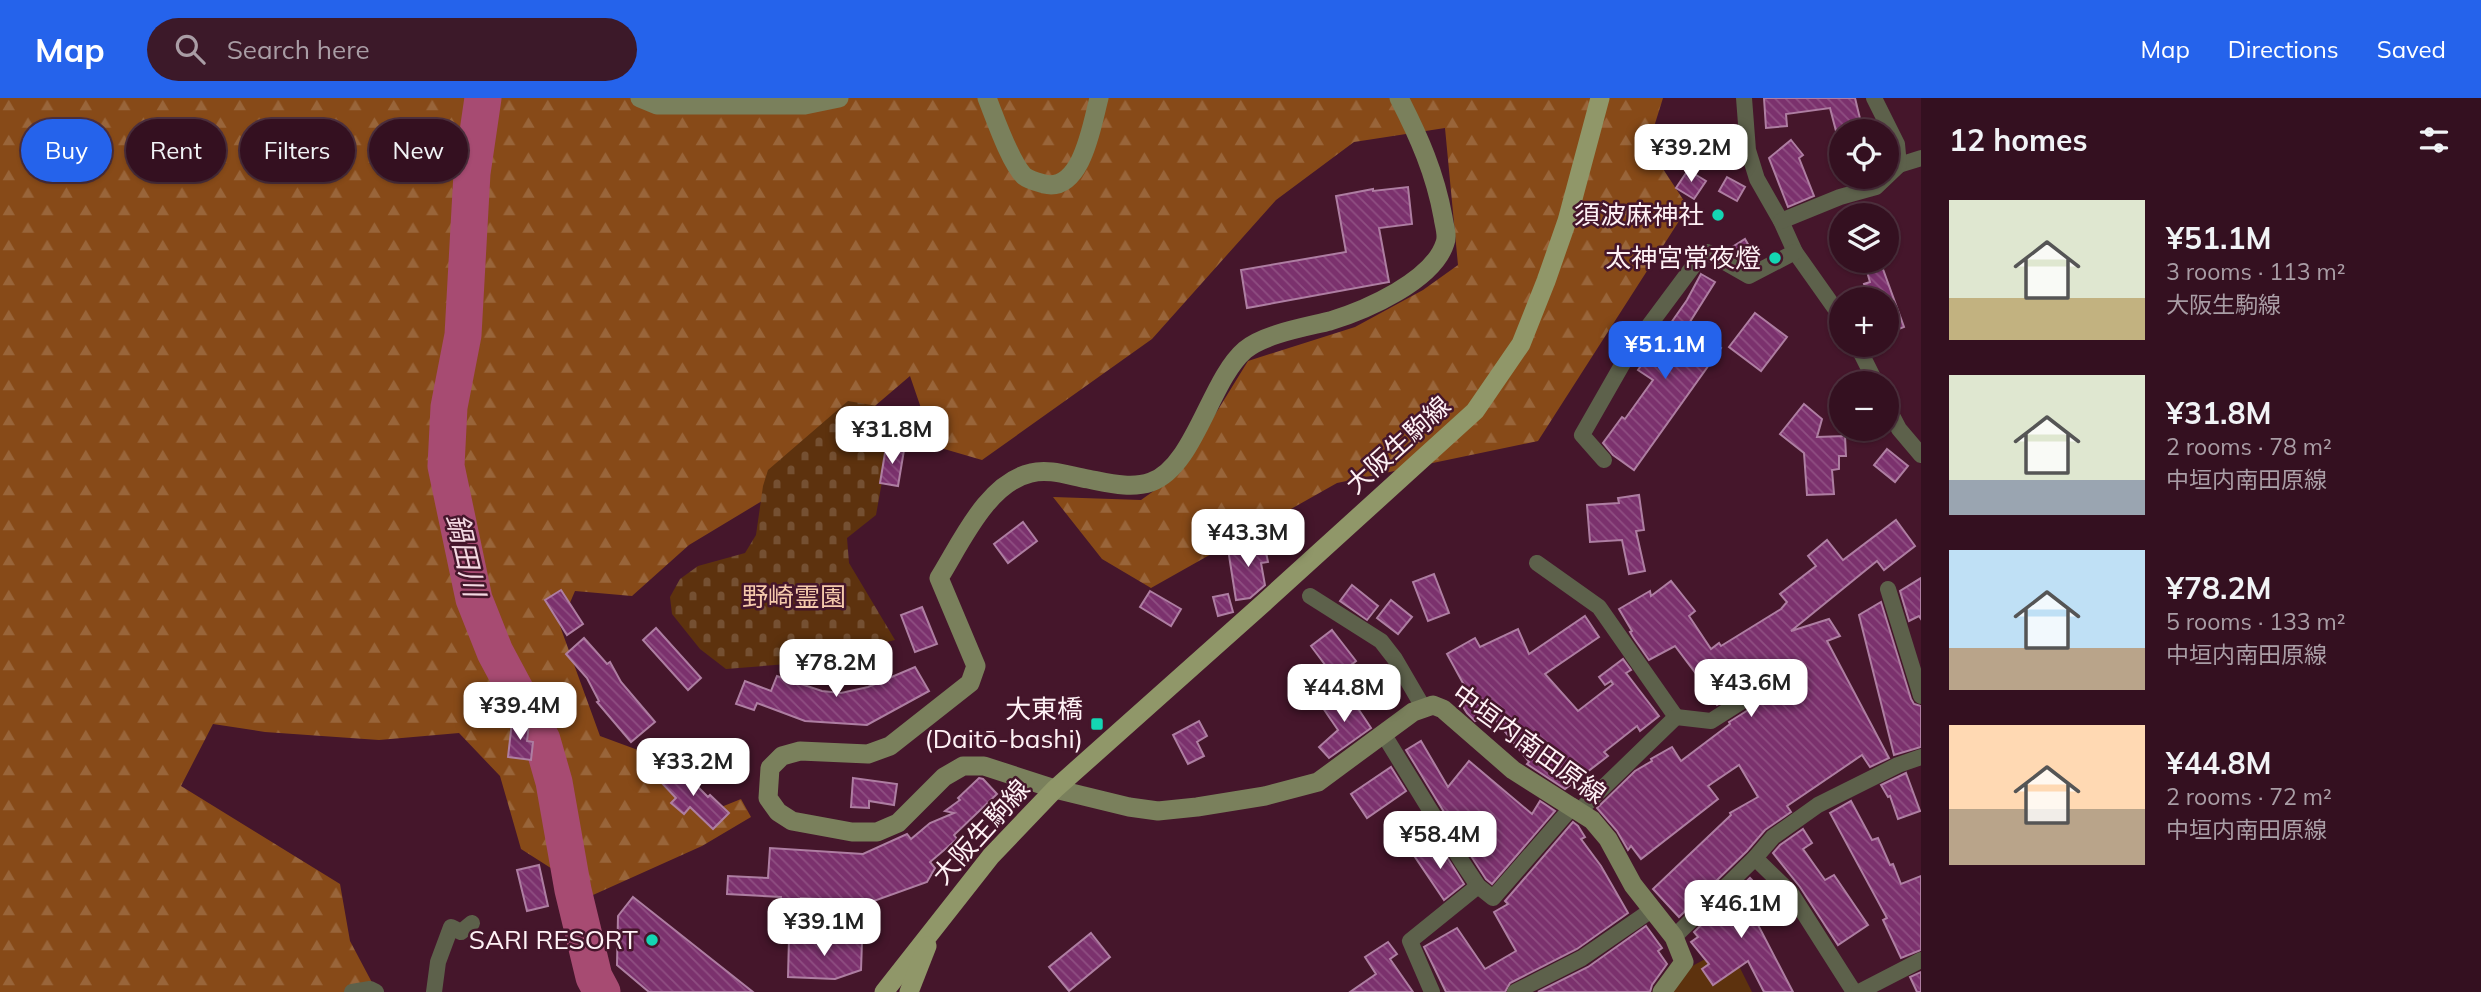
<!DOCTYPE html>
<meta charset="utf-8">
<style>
body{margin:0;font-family:Mulish,"Noto Sans JP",sans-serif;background:#3c1929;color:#f1f3f6;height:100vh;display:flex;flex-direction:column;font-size:26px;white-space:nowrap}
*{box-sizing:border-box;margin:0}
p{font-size:23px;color:#a99da5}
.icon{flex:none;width:38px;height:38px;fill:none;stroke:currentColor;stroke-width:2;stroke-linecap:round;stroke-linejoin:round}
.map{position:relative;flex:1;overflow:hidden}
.drawer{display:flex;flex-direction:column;background:#341020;width:560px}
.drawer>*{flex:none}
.top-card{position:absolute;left:21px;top:21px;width:665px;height:63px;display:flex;gap:14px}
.tools{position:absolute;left:1829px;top:21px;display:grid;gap:14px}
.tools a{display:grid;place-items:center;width:70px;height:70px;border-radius:50%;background:#341020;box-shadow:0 2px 5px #0004,0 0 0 2px #4e303e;font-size:35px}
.price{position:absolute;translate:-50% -60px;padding:0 16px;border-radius:14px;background:#fff;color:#222;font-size:23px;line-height:46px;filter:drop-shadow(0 2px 4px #0008)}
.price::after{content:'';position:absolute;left:50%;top:42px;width:21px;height:16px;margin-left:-10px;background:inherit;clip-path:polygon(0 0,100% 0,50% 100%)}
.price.selected{background:#2563eb;color:#fff}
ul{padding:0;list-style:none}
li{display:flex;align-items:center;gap:21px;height:175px;padding:0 28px}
li span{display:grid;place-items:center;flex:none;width:196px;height:140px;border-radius:0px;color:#555}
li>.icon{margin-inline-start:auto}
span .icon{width:84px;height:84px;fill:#fffc;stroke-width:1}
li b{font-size:30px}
h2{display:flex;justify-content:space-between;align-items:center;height:84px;padding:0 28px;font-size:30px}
.tag{padding:0 24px;border-radius:32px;background:#341020;box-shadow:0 2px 5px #0004,0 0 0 2px #4e303e;font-size:24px;line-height:63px}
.tag.selected{background:#2563eb;color:#fff}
header{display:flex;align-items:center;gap:42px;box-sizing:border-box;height:98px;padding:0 35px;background:#2563eb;color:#fff}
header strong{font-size:33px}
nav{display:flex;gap:38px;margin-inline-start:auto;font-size:24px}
.search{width:490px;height:63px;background:#3c1929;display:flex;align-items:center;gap:18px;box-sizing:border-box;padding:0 24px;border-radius:38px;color:#a99da5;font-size:26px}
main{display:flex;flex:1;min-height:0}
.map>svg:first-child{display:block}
.green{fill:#5d320e}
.forest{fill:url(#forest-firs)}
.cemetery{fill:url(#cemetery-stones)}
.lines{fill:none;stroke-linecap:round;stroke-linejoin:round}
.river{stroke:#a74b72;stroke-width:37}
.building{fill:url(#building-back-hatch);stroke:#ae7ea2;stroke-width:2}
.minor{stroke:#5d614b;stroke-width:16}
.secondary{stroke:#7a805c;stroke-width:19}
.primary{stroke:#909769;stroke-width:19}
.poi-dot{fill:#14d5b3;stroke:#45162b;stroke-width:2.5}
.labels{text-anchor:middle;stroke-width:5;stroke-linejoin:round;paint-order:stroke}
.poi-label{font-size:26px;fill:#fef1f5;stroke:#45162b;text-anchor:end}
.street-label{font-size:26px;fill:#fef1f5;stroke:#45162b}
.park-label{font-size:26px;fill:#f5caac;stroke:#45162b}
.water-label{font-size:28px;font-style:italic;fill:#f4d9e2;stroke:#45162b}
</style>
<header>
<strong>Map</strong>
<div class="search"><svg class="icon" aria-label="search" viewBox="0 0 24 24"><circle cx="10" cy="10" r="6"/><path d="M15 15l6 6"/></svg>Search here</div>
<nav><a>Map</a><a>Directions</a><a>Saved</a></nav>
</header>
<main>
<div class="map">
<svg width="1921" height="894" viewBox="0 0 1921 894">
<defs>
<pattern id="forest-firs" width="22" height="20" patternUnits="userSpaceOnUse" patternTransform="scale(1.75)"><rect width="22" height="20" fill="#874a18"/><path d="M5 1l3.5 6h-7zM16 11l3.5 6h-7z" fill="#99653a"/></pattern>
<pattern id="cemetery-stones" width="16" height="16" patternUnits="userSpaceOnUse" patternTransform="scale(1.75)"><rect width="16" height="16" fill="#5d320e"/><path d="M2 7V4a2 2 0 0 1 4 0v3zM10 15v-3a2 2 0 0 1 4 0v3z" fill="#755032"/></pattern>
<pattern id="building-back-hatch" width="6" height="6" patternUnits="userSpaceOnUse" patternTransform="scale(1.75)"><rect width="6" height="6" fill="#7b316d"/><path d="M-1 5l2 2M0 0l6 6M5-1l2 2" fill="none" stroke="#8f4f82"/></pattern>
</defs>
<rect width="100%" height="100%" fill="#45162b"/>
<polygon class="green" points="1729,848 1752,894 1671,894 1685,872"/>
<polygon class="forest" points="0,0 1663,0 1648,48 1688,109 1538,343 1337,385 1151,490 1102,461 1053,399 1141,402 1179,375 1248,263 1355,229 1423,192 1458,167 1445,30 1354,44 1276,102 1152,241 982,362 934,348 910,278 767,400 689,447 632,498 575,493 560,528 600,638 646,655 704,716 741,701 751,719 702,748 593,797 521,751 500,678 459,635 379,642 265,634 213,626 181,688 340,786 350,843 377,894 0,894"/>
<polygon class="cemetery" points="848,303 895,311 876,417 847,440 849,465 895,542 800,565 726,571 700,551 672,516 670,499 680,481 698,468 745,455 756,437 763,388 768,372"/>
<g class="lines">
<polyline class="river" points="483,0 472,75 463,237 449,309 446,368 474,501 495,554 542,642 554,684 573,792 594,879 602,894"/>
</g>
<g class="building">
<polygon points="1764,0 1855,0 1863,33 1836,33 1830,10 1786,16 1787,28 1766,30"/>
<polygon points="1791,42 1803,57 1799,60 1814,98 1788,109 1769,60"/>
<polygon points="1688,72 1706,83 1694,101 1676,90"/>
<polygon points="1727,79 1745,89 1737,103 1719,93"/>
<polygon points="1408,89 1412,126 1379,130 1389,184 1247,210 1241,172 1346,154 1336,98 1373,91 1373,93"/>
<polygon points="1745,141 1757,162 1751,165 1733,157 1729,151"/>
<polygon points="1864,163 1880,163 1904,229 1886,236 1886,201 1869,201 1864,186 1870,184"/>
<polygon points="1701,176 1715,184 1688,227 1721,250 1634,372 1613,357 1603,345 1622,319 1625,321 1653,282 1638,272 1687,202"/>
<polygon points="1755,215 1787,239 1761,273 1729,249"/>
<polygon points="1804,306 1822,321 1817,339 1845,338 1846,358 1839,358 1839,371 1832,372 1834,396 1807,397 1804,355 1780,336"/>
<polygon points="886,349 904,352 898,388 880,385"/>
<polygon points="1887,351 1908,368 1895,384 1874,367"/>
<polygon points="1639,397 1644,432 1636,433 1645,473 1629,476 1622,442 1590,444 1587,407 1619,405 1618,400"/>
<polygon points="1896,422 1915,448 1884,472 1877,463 1791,533 1829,521 1840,538 1827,543 1889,660 1870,669 1862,657 1787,708 1791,714 1765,732 1747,753 1679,819 1653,791 1731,717 1730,715 1758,699 1739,667 1708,688 1718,701 1641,761 1631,748 1628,752 1617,733 1597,710 1635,673 1652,663 1651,661 1672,649 1681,663 1730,626 1729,624 1764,602 1768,592 1763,584 1757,583 1717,607 1704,590 1706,589 1675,548 1649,562 1633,539 1630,534 1632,533 1619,511 1650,493 1651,498 1671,483 1695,513 1689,518 1711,551 1719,545 1721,548 1781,511 1787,504 1780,496 1816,468 1808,458 1827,442 1843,462"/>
<polygon points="1023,424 1037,443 1008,465 994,446"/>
<polygon points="1264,444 1268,464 1261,465 1265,487 1250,500 1236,502 1228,451"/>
<polygon points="1434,476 1449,515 1428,523 1413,484"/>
<polygon points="1921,480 1921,521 1919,518 1909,523 1900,493"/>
<polygon points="1352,487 1378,508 1367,522 1340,503"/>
<polygon points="561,492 583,526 567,537 545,502"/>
<polygon points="1150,493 1181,511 1171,528 1140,509"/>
<polygon points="1228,496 1233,514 1218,518 1213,499"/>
<polygon points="1391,502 1412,519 1398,536 1377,520"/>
<polygon points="1881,504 1911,601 1914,606 1921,608 1921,649 1894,657 1859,517"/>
<polygon points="922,509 937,546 915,554 901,517"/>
<polygon points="1585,518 1599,539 1545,576 1578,613 1613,586 1611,583 1605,587 1599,579 1623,561 1631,572 1626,575 1659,618 1640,633 1637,628 1604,654 1608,658 1565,691 1527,666 1529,664 1490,615 1475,623 1467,615 1460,604 1470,598 1447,556 1475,540 1480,549 1518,531 1529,556"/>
<polygon points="656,530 701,580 688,592 643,542"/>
<polygon points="1332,532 1356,563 1335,580 1311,548"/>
<polygon points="584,540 607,566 610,564 621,584 655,624 631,644 597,604 599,603 587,580 566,556"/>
<polygon points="915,569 929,593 867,627 805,623 757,605 754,612 736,606 745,583 771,593 777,578 822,593 841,595 868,589"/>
<polygon points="1347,594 1371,630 1329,660 1319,649 1338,632 1323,610"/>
<polygon points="1199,623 1207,638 1197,644 1204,658 1188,666 1173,637"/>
<polygon points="512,624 529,626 527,643 533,644 531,662 508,659"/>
<polygon points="1421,643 1448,689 1469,663 1532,716 1540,703 1555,713 1492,786 1486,781 1471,758 1406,652"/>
<polygon points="677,668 708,699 710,697 729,715 713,731 690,709 684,716 671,705 676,700 661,684"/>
<polygon points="1391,669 1406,693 1367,720 1351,696"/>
<polygon points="1906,675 1920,713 1898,721 1890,698 1888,699 1881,687"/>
<polygon points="853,680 897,686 894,707 869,703 869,710 851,709"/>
<polygon points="979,680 983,681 997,696 954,737 957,741 930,764 935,770 927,784 871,804 801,800 799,840 779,839 781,799 727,796 728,778 768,780 770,750 863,756 907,736 911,741 930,725 954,715 945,713 960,702 958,700"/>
<polygon points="1851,703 1872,742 1878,740 1890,767 1893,766 1901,786 1921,778 1921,852 1901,860 1883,822 1887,820 1830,715"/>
<polygon points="1573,724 1578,728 1585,739 1581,741 1601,768 1628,815 1577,851 1510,885 1505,894 1446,894 1424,849 1457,830 1485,871 1516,853 1494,814 1508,806 1505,803"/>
<polygon points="1803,731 1812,745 1803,751 1825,782 1834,777 1868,827 1838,847 1800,789 1773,755 1780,747"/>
<polygon points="1438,745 1464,786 1444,802 1415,759"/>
<polygon points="539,767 548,808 527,813 517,772"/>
<polygon points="1750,780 1776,807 1757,825 1793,894 1764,894 1748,863 1713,887 1702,871 1709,866 1691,844 1698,839 1694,834"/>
<polygon points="633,799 753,894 649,894 617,867 618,818"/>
<polygon points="1646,828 1662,850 1658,853 1667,866 1652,887 1650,894 1538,894 1588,869"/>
<polygon points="1091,835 1110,859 1069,893 1049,869"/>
<polygon points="789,840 862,843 861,872 835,881 788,879"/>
<polygon points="1388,844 1397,856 1390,861 1413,894 1350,894 1376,876 1365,859"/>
<polygon points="1921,874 1921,894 1917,894 1910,879"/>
</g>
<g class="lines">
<g class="minor">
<polyline points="1744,0 1748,52 1757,81 1781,123 1795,154 1841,219"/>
<polyline points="1899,67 1921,60"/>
<polyline points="1781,123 1840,99 1876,89 1899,67 1897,46 1874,0"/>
<polyline points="1857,247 1876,285"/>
<polyline points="1886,306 1899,331 1921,357"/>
<polyline points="1604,362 1582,337 1630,253 1703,155 1707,154 1749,178 1795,154"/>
<polyline points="1537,465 1599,509 1676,619 1579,713"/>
<polyline points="1888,491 1921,598"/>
<polyline points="1310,498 1381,543 1395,561 1423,609"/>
<polyline points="1676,619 1711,623 1758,593"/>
<polyline points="1384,637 1462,764 1478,788 1493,800 1573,708"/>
<polyline points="1755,760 1791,795 1854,894"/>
<polyline points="1674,839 1755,760 1773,739 1818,707 1898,667 1921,659"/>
<polyline points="352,894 370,891 376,894"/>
<polyline points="434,894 438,864 451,829 461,834 472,825"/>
<polyline points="1432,894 1410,843 1478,788"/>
<polyline points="1515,894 1582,860 1653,811"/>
<polyline points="1859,894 1921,862"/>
</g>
<g class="secondary">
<polyline points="640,0 657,7 805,7 839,0"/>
<path d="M987,0C995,20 1010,64 1024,78C1029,82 1037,84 1044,86C1082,95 1092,26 1099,0"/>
<path d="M1399,0C1419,39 1435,75 1443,119C1444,127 1448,137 1445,145C1433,183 1366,212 1330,223C1306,229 1264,236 1245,252C1210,282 1195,368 1151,384C1131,391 1109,385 1088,381C1070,378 1049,370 1031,375C987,385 961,445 939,480L976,568L970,585L890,648L868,656L800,653L782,658L770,670L768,700L778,714L792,723L852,734H877L898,725L944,679L963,668H984L1055,691L1129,709L1158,713L1197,709L1265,698L1318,684L1413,614L1433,607L1443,611L1513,672L1592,722L1608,741L1633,787L1674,839L1684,864L1662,894"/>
</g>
<g class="primary">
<polyline points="884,894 991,758 1055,691 1268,501 1475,313 1521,246 1546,183 1567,123 1600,0"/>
<polyline points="909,894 927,848"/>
</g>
</g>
<g class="poi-dot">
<circle cx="1718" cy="117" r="7"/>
<circle cx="1775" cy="160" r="7"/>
<rect x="1090" y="619" width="14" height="14" rx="3.5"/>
<circle cx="652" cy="842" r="7"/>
</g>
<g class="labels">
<g class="poi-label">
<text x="1704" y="126">須波麻神社</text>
<text x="1761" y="169">太神宮常夜燈</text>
<text x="1083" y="620">大東橋<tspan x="1083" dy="30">(Daitō-bashi)</tspan></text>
<text x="638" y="851">SARI RESORT</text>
</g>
<g class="street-label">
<text transform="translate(1398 347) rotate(-42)" y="9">大阪生駒線</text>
<text transform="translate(1529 646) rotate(36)" y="9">中垣内南田原線</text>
<text transform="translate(981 734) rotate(-48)" y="9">大阪生駒線</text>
</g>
<g class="park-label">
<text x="794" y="508">野崎霊園</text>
</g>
<g class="water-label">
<text transform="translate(466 457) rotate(77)" y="10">鍋田川</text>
</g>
</g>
</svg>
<div class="tools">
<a><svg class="icon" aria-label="locate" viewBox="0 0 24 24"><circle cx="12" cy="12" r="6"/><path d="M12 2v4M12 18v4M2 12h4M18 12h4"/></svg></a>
<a><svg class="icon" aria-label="layers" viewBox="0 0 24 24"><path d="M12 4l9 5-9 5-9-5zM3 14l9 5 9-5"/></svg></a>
<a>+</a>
<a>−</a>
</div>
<b class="price" style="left:1691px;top:86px">¥39.2M</b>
<b class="price selected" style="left:1665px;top:283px">¥51.1M</b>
<b class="price" style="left:892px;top:368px">¥31.8M</b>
<b class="price" style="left:1248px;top:471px">¥43.3M</b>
<b class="price" style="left:836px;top:601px">¥78.2M</b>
<b class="price" style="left:1751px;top:621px">¥43.6M</b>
<b class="price" style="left:1344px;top:626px">¥44.8M</b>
<b class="price" style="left:520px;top:644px">¥39.4M</b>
<b class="price" style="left:693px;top:700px">¥33.2M</b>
<b class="price" style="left:1440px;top:773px">¥58.4M</b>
<b class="price" style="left:1741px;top:842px">¥46.1M</b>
<b class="price" style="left:824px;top:860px">¥39.1M</b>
<div class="top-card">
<a class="tag selected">Buy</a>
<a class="tag">Rent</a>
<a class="tag">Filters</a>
<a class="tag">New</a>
</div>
</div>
<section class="drawer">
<h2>12 homes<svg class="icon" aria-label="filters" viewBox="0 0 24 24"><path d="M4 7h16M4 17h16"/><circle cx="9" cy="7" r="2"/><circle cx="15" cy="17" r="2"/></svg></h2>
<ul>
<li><span style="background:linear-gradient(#dfe7d0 70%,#c2b280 0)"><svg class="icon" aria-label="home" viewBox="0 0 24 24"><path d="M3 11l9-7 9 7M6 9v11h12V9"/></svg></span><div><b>¥51.1M</b><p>3 rooms · 113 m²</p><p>大阪生駒線</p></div></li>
<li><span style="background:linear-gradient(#dfe7d0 75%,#9aa5b1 0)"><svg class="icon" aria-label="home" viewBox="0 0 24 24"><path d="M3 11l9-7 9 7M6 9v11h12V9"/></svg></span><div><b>¥31.8M</b><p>2 rooms · 78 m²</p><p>中垣内南田原線</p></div></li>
<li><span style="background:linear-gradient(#bfe0f5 70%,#b9a48a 0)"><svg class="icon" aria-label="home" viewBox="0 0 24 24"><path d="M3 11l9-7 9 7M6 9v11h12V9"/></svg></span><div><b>¥78.2M</b><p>5 rooms · 133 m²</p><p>中垣内南田原線</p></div></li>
<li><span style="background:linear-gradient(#ffd9b3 60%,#b9a48a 0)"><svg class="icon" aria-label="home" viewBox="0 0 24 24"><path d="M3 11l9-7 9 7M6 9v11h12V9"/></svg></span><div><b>¥44.8M</b><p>2 rooms · 72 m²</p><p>中垣内南田原線</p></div></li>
</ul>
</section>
</main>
